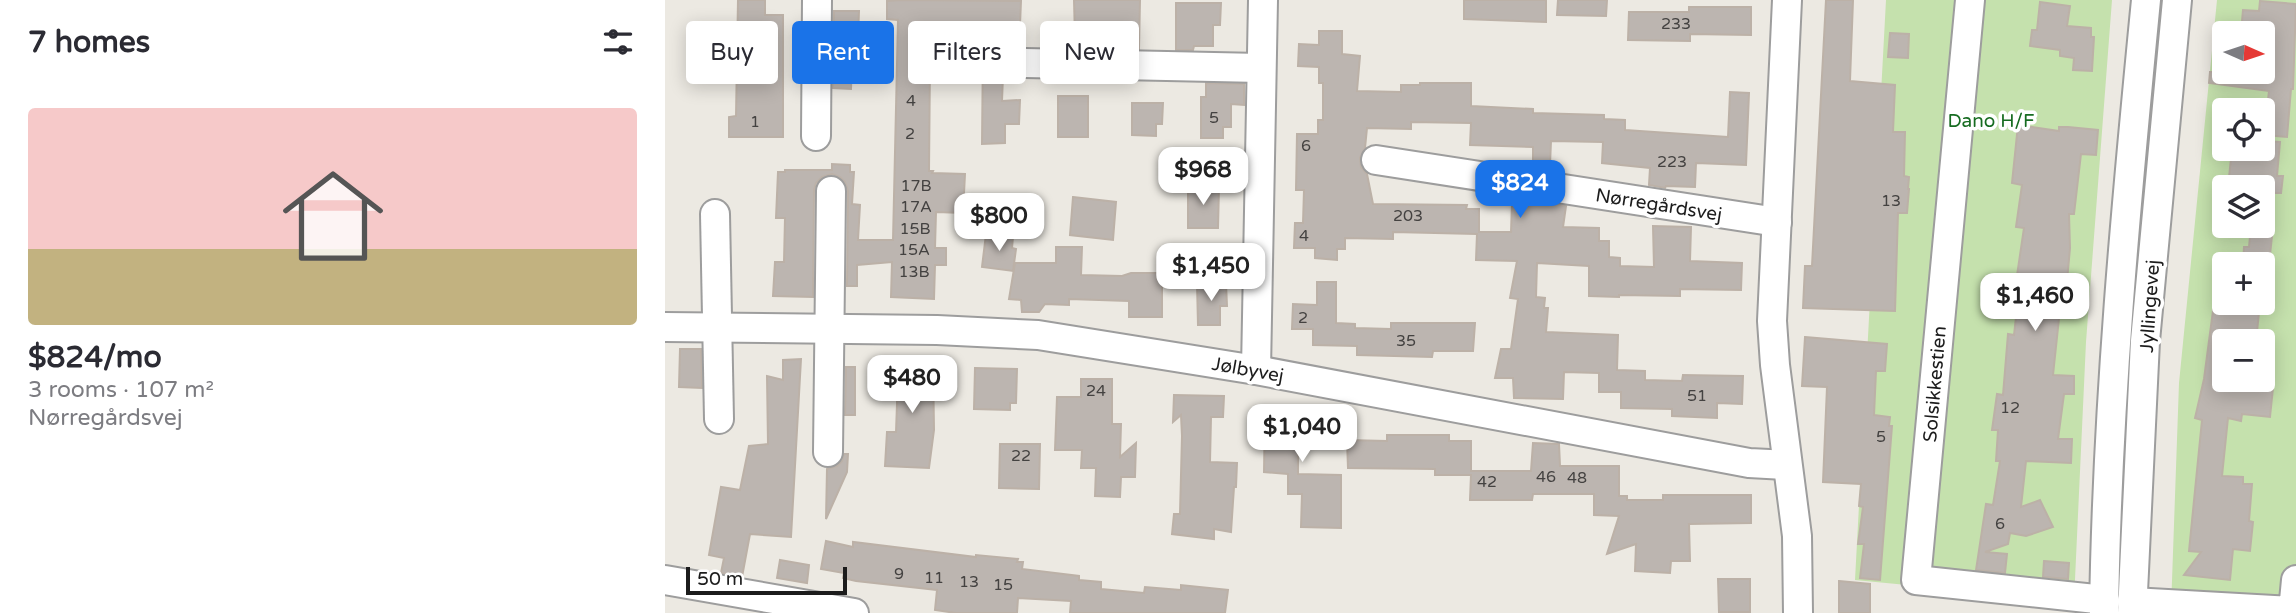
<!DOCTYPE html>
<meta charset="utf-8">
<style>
body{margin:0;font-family:"Varela Round",sans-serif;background:#f7f7f7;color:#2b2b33;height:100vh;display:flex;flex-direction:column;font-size:26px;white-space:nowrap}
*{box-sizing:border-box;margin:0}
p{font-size:23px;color:#7c7c81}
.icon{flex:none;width:38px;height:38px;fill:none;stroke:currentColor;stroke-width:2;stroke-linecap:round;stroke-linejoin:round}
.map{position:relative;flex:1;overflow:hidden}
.details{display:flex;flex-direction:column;background:#fff;width:665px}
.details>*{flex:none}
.top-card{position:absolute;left:21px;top:21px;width:665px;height:63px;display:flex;gap:14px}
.needle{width:46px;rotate:93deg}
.fabs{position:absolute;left:1547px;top:21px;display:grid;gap:14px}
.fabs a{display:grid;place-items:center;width:63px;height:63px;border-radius:7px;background:#fff;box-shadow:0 4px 18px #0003;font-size:35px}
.scale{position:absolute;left:21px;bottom:18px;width:161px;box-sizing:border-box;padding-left:7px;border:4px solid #1c1c1c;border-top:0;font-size:19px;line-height:24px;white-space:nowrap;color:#1c1c1c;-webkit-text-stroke:5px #fff;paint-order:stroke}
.price{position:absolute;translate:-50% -60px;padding:0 16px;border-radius:14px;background:#fff;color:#222;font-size:23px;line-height:46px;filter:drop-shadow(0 2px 4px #0008)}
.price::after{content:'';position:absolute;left:50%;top:42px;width:21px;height:16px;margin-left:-10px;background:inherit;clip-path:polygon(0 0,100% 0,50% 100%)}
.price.on{background:#1a73e8;color:#fff}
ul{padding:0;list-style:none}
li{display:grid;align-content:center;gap:14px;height:371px;padding:0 28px}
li+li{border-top:2px solid #e1e1e2}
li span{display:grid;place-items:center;height:217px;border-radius:7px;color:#555}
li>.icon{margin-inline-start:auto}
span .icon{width:126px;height:126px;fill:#fffc;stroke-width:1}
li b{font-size:30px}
h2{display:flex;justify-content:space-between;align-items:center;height:84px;padding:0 28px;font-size:30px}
.pill{padding:0 24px;border-radius:7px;background:#fff;box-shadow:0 4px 18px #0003;font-size:24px;line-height:63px}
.pill.on{background:#1a73e8;color:#fff}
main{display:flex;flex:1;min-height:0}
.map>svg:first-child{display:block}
.grass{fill:#c5e1ad;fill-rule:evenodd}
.building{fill:#bcb5b0;stroke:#bcb1a7;stroke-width:2}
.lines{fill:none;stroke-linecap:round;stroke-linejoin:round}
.minor-casing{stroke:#9d9d9d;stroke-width:32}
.minor{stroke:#fff;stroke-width:28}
.labels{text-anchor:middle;stroke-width:7;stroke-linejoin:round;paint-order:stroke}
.number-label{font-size:16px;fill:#444241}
.park-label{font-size:19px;fill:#176c21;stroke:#fff}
.street-label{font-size:19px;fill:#1c1c1c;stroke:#fff}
</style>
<main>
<section class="details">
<h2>7 homes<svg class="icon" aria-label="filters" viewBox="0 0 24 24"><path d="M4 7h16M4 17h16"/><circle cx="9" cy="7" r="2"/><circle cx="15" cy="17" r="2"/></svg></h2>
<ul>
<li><span style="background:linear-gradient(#f6c9c9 65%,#c2b280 0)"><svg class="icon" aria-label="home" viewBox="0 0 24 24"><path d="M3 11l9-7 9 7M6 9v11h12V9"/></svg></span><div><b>$824/mo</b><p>3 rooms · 107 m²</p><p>Nørregårdsvej</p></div></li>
</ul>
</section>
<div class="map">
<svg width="1631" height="613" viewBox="0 0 1631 613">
<rect width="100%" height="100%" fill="#ece9e2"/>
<g class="grass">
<polygon points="1221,0 1447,0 1421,342 1409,601 1190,580"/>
<path d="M1552,0H1631V613L1506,609L1514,383ZM1559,33H1598V72H1559ZM1559,110H1598V149H1559ZM1559,187H1598V226H1559ZM1559,264H1598V303H1559ZM1559,341H1598V380H1559Z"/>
</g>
<g class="building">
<polygon points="73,0 100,0 100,15 118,15 118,137 64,137 64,117 71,116"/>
<polygon points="236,0 356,1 355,25 340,25 337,101 355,100 354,124 340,124 340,143 317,144 318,46 283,46 282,60 265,60 264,171 268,171 267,173 300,174 298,213 271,212 270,248 281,248 281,265 270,265 269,299 226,297 227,262 192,265 192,286 182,286 183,191 180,182 175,177 167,174 157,177 151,183 149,190 148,297 108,296 110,262 119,262 120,218 111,218 113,172 120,172 120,170 167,170 167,164 185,165 185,172 189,172 187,204 195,205 193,240 228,240 233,20 222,19 222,1"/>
<polygon points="409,0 475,0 474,49 455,48 455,40 419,40 419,38 410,37"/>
<polygon points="799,0 881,0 881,22 799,19"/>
<polygon points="893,0 942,0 941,16 892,15"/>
<polygon points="1161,0 1188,0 1185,81 1230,85 1228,132 1240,132 1239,176 1244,177 1243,189 1244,189 1242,213 1233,213 1230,311 1138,308 1140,266 1147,266"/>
<polygon points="1595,1 1631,4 1628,89 1626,89 1622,137 1599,135 1604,91 1544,83 1545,72 1608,72 1609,39 1600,38 1601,35 1598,33 1576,33 1578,10 1594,11"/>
<polygon points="1375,2 1405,6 1402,26 1426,28 1426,37 1429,37 1427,71 1408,70 1409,58 1395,56 1395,50 1365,46 1367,30 1372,30"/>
<polygon points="511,3 556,3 555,25 548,25 548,46 529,46 528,50 511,50"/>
<polygon points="1024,7 1086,7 1086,35 1025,34 1025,41 963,40 964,12 1024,12"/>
<polygon points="169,11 194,11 193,36 188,36 186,89 168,88"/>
<polygon points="654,31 677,31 677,54 695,56 692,91 736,92 736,85 755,85 755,83 806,83 806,106 868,109 868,113 939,115 939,119 960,120 960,130 1063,137 1065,92 1084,93 1081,165 1031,163 1030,187 1001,186 1000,188 984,185 985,168 937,163 938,142 886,141 885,165 868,164 868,147 805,145 806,123 746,122 746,129 702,128 700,148 695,158 696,167 702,174 708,204 802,205 801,209 814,209 814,232 846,232 847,203 876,202 901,206 898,227 934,228 934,241 944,241 944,257 955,258 955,266 989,267 988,226 1026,227 1025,261 1077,263 1076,290 1015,289 1015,296 954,295 954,297 924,296 924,266 872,263 871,297 880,298 879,308 883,308 881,332 953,335 952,370 980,371 980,380 1017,381 1018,375 1078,376 1077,404 1052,403 1052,418 1007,416 1007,409 956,408 956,392 934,392 934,373 899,372 898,399 849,398 848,378 830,378 836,349 846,349 853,299 845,298 852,261 811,260 812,234 728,232 728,239 680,238 680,249 672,249 672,260 650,258 650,248 629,248 630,223 638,223 639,190 631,190 632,134 653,134 653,120 658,120 658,83 654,83 654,67 633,66 634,44 654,45"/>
<polygon points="1225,33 1244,34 1243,58 1223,57"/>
<polygon points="541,83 579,84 579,105 566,104 566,127 558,127 558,138 536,138 536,97 541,97"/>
<rect x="393" y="96" width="30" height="41"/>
<polygon points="467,103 498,103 497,124 491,124 491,136 467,135"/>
<polygon points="1353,125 1394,131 1394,127 1403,127 1433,130 1431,155 1416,154 1409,214 1404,214 1405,248 1401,292 1405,292 1403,310 1395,309 1388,375 1409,376 1409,394 1399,394 1393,439 1407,439 1406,463 1361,461 1356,507 1375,500 1388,527 1361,536 1345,533 1343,544 1320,552 1342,554 1340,573 1311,570 1321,504 1328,505 1335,461 1331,461 1333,430 1327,430 1332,394 1338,395 1343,334 1349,335 1354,290 1350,289 1359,228 1351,227 1357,185 1347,183"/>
<polygon points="1598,141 1615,142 1612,176 1618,176 1616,193 1598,193 1598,187 1563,187 1567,149 1598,149"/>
<polygon points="523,186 554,187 553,228 523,228"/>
<polygon points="408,197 451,202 448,240 405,235"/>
<polygon points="1586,226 1608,227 1604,264 1578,264 1579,247 1584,247"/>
<polygon points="321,234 348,237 347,248 351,249 348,271 317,267"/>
<polygon points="391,247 417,247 416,275 457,276 466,273 497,273 497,317 464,317 464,301 404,299 404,305 380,304 374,312 357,312 356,300 344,299 350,263 391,263"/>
<polygon points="652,282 671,282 671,323 690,324 690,328 726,329 726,323 810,323 808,351 768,351 767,357 692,355 692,346 648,345 648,329 627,329 628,304 652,305"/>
<polygon points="532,283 561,283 562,306 555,306 555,325 533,325"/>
<polygon points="1549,303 1595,303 1591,341 1559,341 1559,383 1608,388 1605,417 1577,414 1576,421 1563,418 1557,476 1578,477 1578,484 1587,484 1584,521 1588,522 1585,551 1568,549 1565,580 1519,575 1536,552 1524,551 1537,420 1530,418 1539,379"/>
<polygon points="1140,337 1222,344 1220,371 1211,371 1209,415 1225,417 1224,426 1227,426 1215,580 1195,578 1199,544 1193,544 1198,507 1194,506 1196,484 1158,482 1162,387 1137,386"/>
<polygon points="15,349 36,349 37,388 14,387"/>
<polygon points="136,359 126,537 85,534 77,577 56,573 59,558 44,555 56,487 75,490 84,446 103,444 102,376 118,380 118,360"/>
<polygon points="235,360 268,363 269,430 264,468 220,466 222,432 231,432 232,404 232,383 224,383 224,362 235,362"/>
<polygon points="181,367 190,367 190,415 180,415"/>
<polygon points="310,368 352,369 351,403 345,403 345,410 309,409"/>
<polygon points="416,379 447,379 447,424 456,424 455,457 471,443 470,477 456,477 455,497 430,496 431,468 416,468 417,450 390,450 392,397 416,397"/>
<polygon points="509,395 559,396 558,417 546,417 545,462 572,463 571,487 569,487 566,532 549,529 549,539 507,534 509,514 515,514 517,436 516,415 508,422"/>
<polygon points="600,409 663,409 662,436 633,436 633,474 676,475 676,528 636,527 637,494 623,494 623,474 599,472"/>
<polygon points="722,435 784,435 784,441 806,441 806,471 866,471 868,443 894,444 895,466 954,466 954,496 962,496 962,500 998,500 998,495 1086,495 1086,523 1024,524 1025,561 1006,561 1005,573 970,571 971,544 942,554 954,516 929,515 929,494 868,494 867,500 805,500 806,475 770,475 770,469 683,468 682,440 722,441"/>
<polygon points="335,444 375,444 374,489 334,488"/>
<polygon points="179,454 183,454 182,472 161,519 162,469 172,466 177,461"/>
<polygon points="161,541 188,547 188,542 311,557 311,555 353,559 352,562 358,562 357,569 414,576 414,580 436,582 436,589 479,593 480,587 516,590 516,585 563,590 560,613 405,613 406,601 353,598 352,613 291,613 270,610 272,590 191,581 178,578 179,573 156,569"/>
<polygon points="115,560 144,565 142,583 112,578"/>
<polygon points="1379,561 1404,563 1403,579 1378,577"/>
<polygon points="1053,579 1085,579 1085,612 1054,612"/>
<polygon points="1174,581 1205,584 1205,613 1174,613"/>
</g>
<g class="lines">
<g class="minor-casing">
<g id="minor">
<polyline points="1122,0 1107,321 1110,365 1132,536 1133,613"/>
<polyline points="1305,0 1251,580 1440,600"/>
<polyline points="360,63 596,68"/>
<polyline points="151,136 152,0"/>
<polyline points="711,160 1112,222"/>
<polyline points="50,214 54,419"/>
<polyline points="0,327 272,330 373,335 591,370 1084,463 1122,465"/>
<polyline points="591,370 598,0"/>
<polyline points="163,452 166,191"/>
<polyline points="0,580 189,613"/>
<polyline points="1467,602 1628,611 1631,580"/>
<path d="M1439,613C1442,408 1461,204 1481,0"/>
<polyline points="1467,613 1480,341 1512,0"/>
</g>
</g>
<use href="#minor" class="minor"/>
</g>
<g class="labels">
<g class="number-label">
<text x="1011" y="29">233</text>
<text x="246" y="106">4</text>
<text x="549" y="123">5</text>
<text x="90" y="127">1</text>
<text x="245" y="139">2</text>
<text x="641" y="151">6</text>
<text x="1007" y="167">223</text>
<text x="251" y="191">17B</text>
<text x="1226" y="206">13</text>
<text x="251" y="212">17A</text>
<text x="743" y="221">203</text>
<text x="250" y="234">15B</text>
<text x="639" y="241">4</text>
<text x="249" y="255">15A</text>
<text x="249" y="277">13B</text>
<text x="638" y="323">2</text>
<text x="741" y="346">35</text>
<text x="431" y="396">24</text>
<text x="1032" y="401">51</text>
<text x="1345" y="413">12</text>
<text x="1216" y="442">5</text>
<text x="356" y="461">22</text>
<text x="881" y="482">46</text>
<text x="912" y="483">48</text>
<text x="822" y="487">42</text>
<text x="1335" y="529">6</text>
<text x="234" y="579">9</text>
<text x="269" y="583">11</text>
<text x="304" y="587">13</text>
<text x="338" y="590">15</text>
</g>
<g class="park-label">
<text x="1326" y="127">Dano H/F</text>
</g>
<g class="street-label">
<text transform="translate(994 204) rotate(9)" y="7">Nørregårdsvej</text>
<text transform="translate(1484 306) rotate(-86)" y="7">Jyllingevej</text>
<text transform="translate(583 369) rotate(10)" y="7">Jølbyvej</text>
<text transform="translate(1269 384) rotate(-85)" y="7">Solsikkestien</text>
</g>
</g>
</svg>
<div class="fabs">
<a><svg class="needle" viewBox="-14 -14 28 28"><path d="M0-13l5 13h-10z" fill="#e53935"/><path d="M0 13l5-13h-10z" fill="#7c7c81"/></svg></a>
<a><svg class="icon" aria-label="locate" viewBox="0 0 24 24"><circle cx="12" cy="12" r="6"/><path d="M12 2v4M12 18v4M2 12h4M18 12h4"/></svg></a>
<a><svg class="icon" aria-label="layers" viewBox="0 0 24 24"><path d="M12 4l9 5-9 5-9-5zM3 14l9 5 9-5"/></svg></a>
<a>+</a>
<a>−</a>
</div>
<div class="scale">50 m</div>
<b class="price" style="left:538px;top:207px">$968</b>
<b class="price on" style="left:855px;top:220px">$824</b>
<b class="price" style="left:334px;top:253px">$800</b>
<b class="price" style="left:546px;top:303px">$1,450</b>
<b class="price" style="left:1370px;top:333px">$1,460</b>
<b class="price" style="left:247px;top:415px">$480</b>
<b class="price" style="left:637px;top:464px">$1,040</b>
<div class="top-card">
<a class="pill">Buy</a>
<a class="pill on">Rent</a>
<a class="pill">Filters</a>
<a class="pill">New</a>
</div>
</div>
</main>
